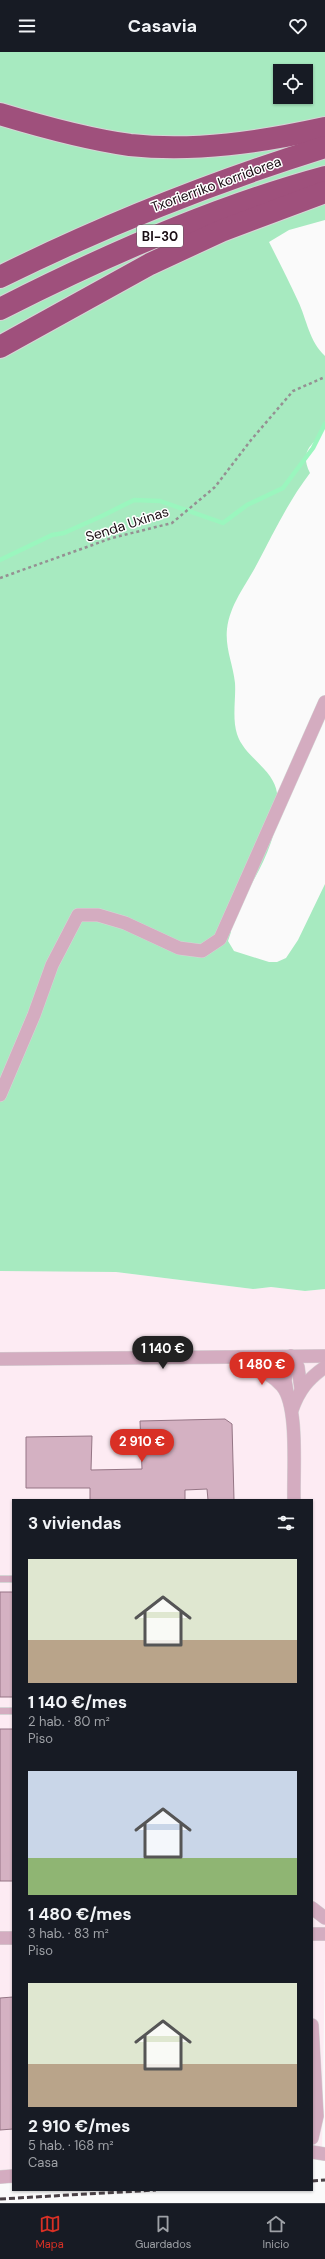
<!DOCTYPE html>
<html lang="es">
<meta charset="utf-8">
<style>
body{margin:0;font-family:"DM Sans",sans-serif;background:#242831;color:#f1f3f6;height:100vh;display:flex;flex-direction:column;font-size:15px;white-space:nowrap}
*{box-sizing:border-box;margin:0}
p{font-size:13px;color:#9ea1a6}
.icon{flex:none;width:22px;height:22px;fill:none;stroke:currentColor;stroke-width:2;stroke-linecap:round;stroke-linejoin:round}
.map{position:relative;flex:1;overflow:hidden}
.drawer{position:absolute;left:12px;top:1447px;width:301px;height:692px;display:flex;flex-direction:column;background:#171b24;border-radius:0px;box-shadow:0 1px 3px #0004}
.drawer>*{flex:none}
.tools{position:absolute;left:273px;top:12px;display:grid;gap:8px}
.tools a{display:grid;place-items:center;width:40px;height:40px;border-radius:0px;background:#171b24;box-shadow:0 1px 3px #0004;font-size:20px}
.price{position:absolute;translate:-50% -34px;padding:0 9px;border-radius:14px;background:#d93025;color:#fff;font-size:13px;line-height:26px;filter:drop-shadow(0 1px 2px #0008)}
.price::after{content:'';position:absolute;left:50%;top:24px;width:12px;height:9px;margin-left:-6px;background:inherit;clip-path:polygon(0 0,100% 0,50% 100%)}
.price.on{background:#222;color:#fff}
ul{padding:0;list-style:none}
li{display:grid;align-content:center;gap:8px;height:212px;padding:0 16px}
li span{display:grid;place-items:center;height:124px;border-radius:0px;color:#555}
li>.icon{margin-inline-start:auto}
span .icon{width:72px;height:72px;fill:#fffc;stroke-width:1}
li b{font-size:17px}
h2{display:flex;justify-content:space-between;align-items:center;height:48px;padding:0 16px;font-size:17px}
header{display:flex;justify-content:space-between;align-items:center;height:52px;padding:0 16px;background:#171b24;font-size:18px;font-weight:700}
.dock{display:flex;justify-content:space-around;align-items:center;height:56px;border-top:1px solid #363941;background:#171b24;font-size:11px;color:#9ea1a6}
.dock a{display:grid;justify-items:center;gap:2px}
.dock .on{color:#d93025}
.map>svg:first-child{display:block}
.built{fill:#fdebf3}
.green{fill:#a7eac0;fill-rule:evenodd}
.lines{fill:none;stroke-linecap:round;stroke-linejoin:round}
.stream{stroke:#9af6be;stroke-width:4.5}
.building{fill:#d4b1c2;stroke:#957585}
.lane-casing{stroke:#d6d4d5;stroke-width:8}
.street-casing{stroke:#d6d4d5;stroke-width:14}
.highway-casing{stroke:#d6d4d5;stroke-width:24}
.path{stroke:#959092;stroke-width:2.5;stroke-dasharray:3 3;stroke-linecap:butt}
.lane{stroke:#d4acc0;stroke-width:6}
.street{stroke:#d4acc0;stroke-width:13}
.highway{stroke:#9f507c;stroke-width:22}
.rail{stroke:#4a4146;stroke-width:3;stroke-dasharray:6 3;stroke-linecap:butt}
.labels{text-anchor:middle;stroke-width:3;stroke-linejoin:round;paint-order:stroke}
.shield{fill:#fff;stroke:#5f565a;stroke-width:1}
.shield-label{font-size:13px;font-weight:bold;fill:#1a0e14}
.street-label{font-size:14px;fill:#1a0e14;stroke:#fff}
</style>
<header><svg class="icon" aria-label="menu" viewBox="0 0 24 24"><path d="M4 6h16M4 12h16M4 18h16"/></svg>Casavia<svg class="icon" aria-label="heart" viewBox="0 0 24 24"><path d="M12 20l-8-8c-3-5 5-10 8-4 3-6 11-1 8 4z"/></svg></header>
<div class="map">
<svg width="325" height="2151" viewBox="0 0 325 2151">
<rect width="100%" height="100%" fill="#fafafa"/>
<polygon class="built" points="62,1218 116,1220 253,1237 271,1235 305,1239 325,1237 325,1896 322,2103 312,2104 312,1448 13,1448 13,2120 0,2121 0,1219"/>
<path class="green" d="M0,0H325V168L289,178L269,190C279,210 289,229 298,249C307,268 309,289 325,304C325,326 325,350 325,372C322,391 296,393 310,421C288,450 274,480 257,512C246,533 230,552 227,577C225,596 233,612 235,631C236,647 232,666 237,682C244,705 274,717 277,741C283,788 251,831 230,870L231,880L228,889L234,899L269,910H277L286,906L298,888L325,832V1237L305,1239L271,1235L253,1237L116,1220L0,1219ZM280,19H306V45H280Z"/>
<g class="lines">
<polyline class="stream" points="0,508 52,483 64,481 102,464 134,448 160,449 223,471 247,453 283,436 313,396 325,372"/>
</g>
<g class="building">
<polygon points="225,1367 232,1372 234,1448 208,1448 207,1437 185,1438 185,1448 90,1448 90,1436 26,1436 26,1385 92,1384 91,1418 142,1417 140,1369"/>
<rect x="0" y="1540" width="13" height="105"/>
<rect x="0" y="1677" width="13" height="152"/>
<polygon points="13,1945 13,2077 0,2078 0,1946"/>
</g>
<g class="lines">
<g class="lane-casing">
<g id="lane">
<polyline points="0,1527 13,1527"/>
<polyline points="0,1659 13,1659"/>
</g>
</g>
<g class="street-casing">
<g id="street">
<polyline points="0,1043 34,963 52,913 78,863 98,863 125,871 179,896 202,899 220,887 325,650"/>
<polyline points="291,1304 298,1315 301,1337"/>
<path d="M238,1305C253,1314 271,1321 282,1334C299,1354 293,1420 294,1448"/>
<polyline points="0,1307 325,1304"/>
<polyline points="287,1340 285,1328 291,1304"/>
<path d="M292,1358C299,1338 308,1327 325,1315"/>
<polyline points="312,1856 325,1866"/>
<polyline points="312,1882 325,1882"/>
<polyline points="0,1886 13,1886"/>
<polyline points="312,1973 317,2064 312,2086"/>
<polyline points="312,2100 325,2102"/>
<polyline points="0,2125 13,2124"/>
</g>
</g>
<g class="highway-casing">
<g id="highway">
<path d="M0,62C43,75 86,87 130,93C195,100 261,90 325,76"/>
<path d="M0,225C105,173 213,130 325,95"/>
<path d="M0,257C102,205 214,155 325,125"/>
<polyline points="0,295 150,212 221,179 325,140"/>
</g>
</g>
<polyline class="path" points="0,526 112,486 172,471 215,435 251,388 293,339 325,325"/>
<use href="#lane" class="lane"/>
<use href="#street" class="street"/>
<use href="#highway" class="highway"/>
<g class="rail">
<polyline points="312,2129 325,2128"/>
<polyline points="0,2147 156,2138"/>
</g>
</g>
<g class="labels">
<rect class="shield" x="137" y="173" width="46" height="22" rx="3"/>
<g class="shield-label">
<text x="160" y="189">BI-30</text>
</g>
<g class="street-label">
<text transform="translate(216 132) rotate(-20)" y="5">Txorierriko korridorea</text>
<text transform="translate(127 472) rotate(-18)" y="5">Senda Uxinas</text>
</g>
</g>
</svg>
<div class="tools">
<a><svg class="icon" aria-label="locate" viewBox="0 0 24 24"><circle cx="12" cy="12" r="6"/><path d="M12 2v4M12 18v4M2 12h4M18 12h4"/></svg></a>
</div>
<b class="price on" style="left:163px;top:1318px">1 140 €</b>
<b class="price" style="left:262px;top:1334px">1 480 €</b>
<b class="price" style="left:142px;top:1411px">2 910 €</b>
<section class="drawer">
<h2>3 viviendas<svg class="icon" aria-label="filters" viewBox="0 0 24 24"><path d="M4 7h16M4 17h16"/><circle cx="9" cy="7" r="2"/><circle cx="15" cy="17" r="2"/></svg></h2>
<ul>
<li><span style="background:linear-gradient(#dfe7d0 65%,#b9a48a 0)"><svg class="icon" aria-label="home" viewBox="0 0 24 24"><path d="M3 11l9-7 9 7M6 9v11h12V9"/></svg></span><div><b>1 140 €/mes</b><p>2 hab. · 80 m²</p><p>Piso</p></div></li>
<li><span style="background:linear-gradient(#c9d6e8 70%,#8fb573 0)"><svg class="icon" aria-label="home" viewBox="0 0 24 24"><path d="M3 11l9-7 9 7M6 9v11h12V9"/></svg></span><div><b>1 480 €/mes</b><p>3 hab. · 83 m²</p><p>Piso</p></div></li>
<li><span style="background:linear-gradient(#dfe7d0 65%,#b9a48a 0)"><svg class="icon" aria-label="home" viewBox="0 0 24 24"><path d="M3 11l9-7 9 7M6 9v11h12V9"/></svg></span><div><b>2 910 €/mes</b><p>5 hab. · 168 m²</p><p>Casa</p></div></li>
</ul>
</section>
</div>
<nav class="dock">
<a class="on"><svg class="icon" aria-label="map" viewBox="0 0 24 24"><path d="M3 6l6-2 6 2 6-2v14l-6 2-6-2-6 2zM9 4v14M15 6v14"/></svg>Mapa</a>
<a><svg class="icon" aria-label="saved" viewBox="0 0 24 24"><path d="M7 4h10v16l-5-4-5 4z"/></svg>Guardados</a>
<a><svg class="icon" aria-label="home" viewBox="0 0 24 24"><path d="M3 11l9-7 9 7M6 9v11h12V9"/></svg>Inicio</a>
</nav>
